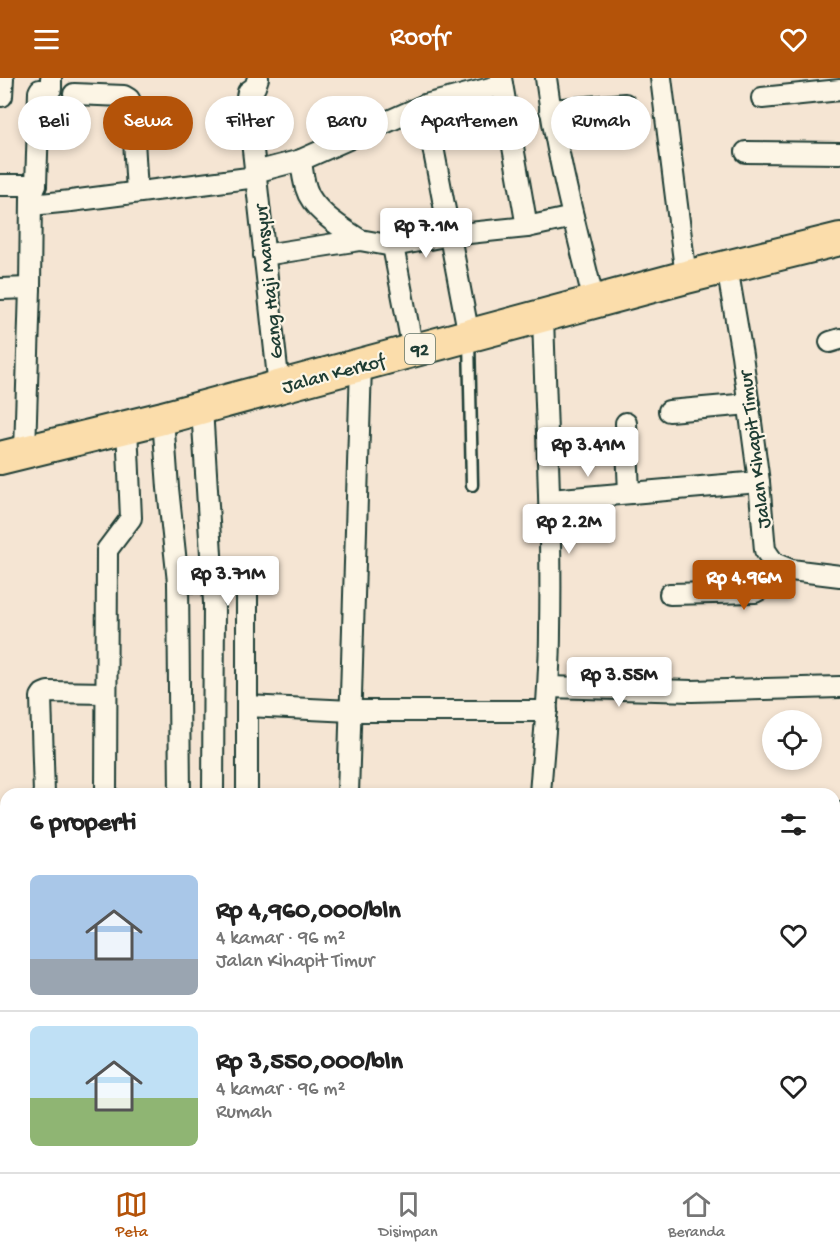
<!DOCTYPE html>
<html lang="id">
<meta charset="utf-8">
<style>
body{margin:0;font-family:"Gochi Hand",sans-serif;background:#f6f6f6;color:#222;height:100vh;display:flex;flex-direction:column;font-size:22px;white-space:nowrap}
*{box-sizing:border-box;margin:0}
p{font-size:20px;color:#767676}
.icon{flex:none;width:33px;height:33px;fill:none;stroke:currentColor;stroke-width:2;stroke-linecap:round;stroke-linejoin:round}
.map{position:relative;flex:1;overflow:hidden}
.panel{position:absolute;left:0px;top:710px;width:840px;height:386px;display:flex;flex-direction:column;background:#fff;border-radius:18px 18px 0 0;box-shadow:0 3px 9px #0003}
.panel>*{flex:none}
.banner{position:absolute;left:18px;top:18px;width:804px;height:54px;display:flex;gap:12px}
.fabs{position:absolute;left:762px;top:632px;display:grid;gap:12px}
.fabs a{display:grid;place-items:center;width:60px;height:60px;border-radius:50%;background:#fff;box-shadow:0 3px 9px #0003;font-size:30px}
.price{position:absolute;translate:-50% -51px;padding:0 14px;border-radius:6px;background:#fff;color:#222;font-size:20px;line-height:39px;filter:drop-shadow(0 2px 3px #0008)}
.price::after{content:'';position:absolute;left:50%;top:36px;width:18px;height:14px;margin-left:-9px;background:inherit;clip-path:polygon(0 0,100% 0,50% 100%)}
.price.selected{background:#b45309;color:#fff}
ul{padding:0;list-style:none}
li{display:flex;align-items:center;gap:18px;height:150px;padding:0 30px}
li+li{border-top:2px solid #e0e0e0}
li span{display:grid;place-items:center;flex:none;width:168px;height:120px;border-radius:9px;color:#555}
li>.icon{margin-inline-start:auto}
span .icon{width:72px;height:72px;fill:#fffc;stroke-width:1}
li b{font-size:26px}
h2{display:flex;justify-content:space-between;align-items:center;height:72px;padding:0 30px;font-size:26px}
.tag{padding:0 21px;border-radius:27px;background:#fff;box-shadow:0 3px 9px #0003;font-size:21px;line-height:54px}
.tag.selected{background:#b45309;color:#fff}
header{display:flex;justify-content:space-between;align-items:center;height:78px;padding:0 30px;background:#b45309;color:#fff;font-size:27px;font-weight:600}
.menu{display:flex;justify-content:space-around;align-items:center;height:84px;border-top:2px solid #e0e0e0;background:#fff;font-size:16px;color:#767676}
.menu a{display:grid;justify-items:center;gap:3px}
.menu .selected{color:#b45309}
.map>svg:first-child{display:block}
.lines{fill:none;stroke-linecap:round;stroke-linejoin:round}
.service-casing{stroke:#1f3d34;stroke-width:15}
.minor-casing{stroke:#1f3d34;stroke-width:24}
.primary-casing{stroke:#1f3d34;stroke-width:36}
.service{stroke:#fcf5e5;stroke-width:10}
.minor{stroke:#fcf5e5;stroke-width:20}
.primary{stroke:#fbddab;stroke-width:32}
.labels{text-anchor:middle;stroke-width:4.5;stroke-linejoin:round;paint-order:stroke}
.shield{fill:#fcf5e5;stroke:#617469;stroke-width:1.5}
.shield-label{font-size:18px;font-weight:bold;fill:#1f3d34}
.street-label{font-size:20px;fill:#1f3d34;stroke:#fcf5e5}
</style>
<header><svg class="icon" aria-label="menu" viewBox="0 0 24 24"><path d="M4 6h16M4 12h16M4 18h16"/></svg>Roofr<svg class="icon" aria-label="heart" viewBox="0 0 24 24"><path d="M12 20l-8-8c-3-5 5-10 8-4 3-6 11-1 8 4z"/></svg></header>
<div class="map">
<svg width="840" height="1094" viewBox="0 0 840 1094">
<rect width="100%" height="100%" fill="#f5e5d3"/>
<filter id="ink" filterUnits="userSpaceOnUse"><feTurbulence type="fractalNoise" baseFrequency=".0167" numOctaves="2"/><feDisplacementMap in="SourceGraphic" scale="12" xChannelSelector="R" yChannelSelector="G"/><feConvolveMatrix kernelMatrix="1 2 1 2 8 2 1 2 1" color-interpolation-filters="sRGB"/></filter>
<g filter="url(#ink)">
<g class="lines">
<g class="service-casing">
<polyline id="service" points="469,261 472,407"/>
</g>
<g class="minor-casing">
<g id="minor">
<polyline points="501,0 527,149 573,139"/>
<path d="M546,0C556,76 576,150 594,224"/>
<polyline points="661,0 686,199"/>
<polyline points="74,16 124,18 129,21 132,27 137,114"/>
<polyline points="2,18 3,0"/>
<polyline points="762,20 840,12"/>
<polyline points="425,27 469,258"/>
<polyline points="550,32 625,26"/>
<polyline points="746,74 840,75"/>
<path d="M301,82C302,91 303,101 306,110C312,132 342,150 360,162"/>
<polyline points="255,94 301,82 425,27 502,7"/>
<polyline points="256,99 279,309"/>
<polyline points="0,107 36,107"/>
<polyline points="31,127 71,123 256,99 247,19 248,14 255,9 258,0"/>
<polyline points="393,168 413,272"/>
<polyline points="264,177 360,162 393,168 450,157 527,149"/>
<polyline points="727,189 742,277 759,404 765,472 774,485 791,492 840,498"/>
<polyline points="0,211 30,210"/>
<polyline points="830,264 840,261"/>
<polyline points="202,330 214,525 213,716"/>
<polyline points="669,333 749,326"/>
<polyline points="163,340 168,410 178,504 180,716"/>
<polyline points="626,345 629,415"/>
<polyline points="25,373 30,210 31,120 36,107 39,14 40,12 51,11 51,0"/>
<polyline points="550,422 759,404"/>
<polyline points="178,504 212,503 247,506 247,716"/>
<path d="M670,516L755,514C769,508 771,498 774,485"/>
<polyline points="548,609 692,613 840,609"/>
<polyline points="247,628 351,633 547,633"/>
<polyline points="44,716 41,619 43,616 48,614 106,615"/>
<polyline points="106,716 107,472 131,440 127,349"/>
<polyline points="348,716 361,287"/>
<path d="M540,716C544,661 550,607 550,552C552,447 546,343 543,238"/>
<polyline points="834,736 840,735"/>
<polyline points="0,782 6,784"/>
<polyline points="0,812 6,814"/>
<polyline points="834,853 840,842"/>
<polyline points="0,875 6,877"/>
<polyline points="834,879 840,880"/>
<polyline points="834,1008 840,1009"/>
<polyline points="0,1022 6,1025"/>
<polyline points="109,1089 120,1094"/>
<polyline points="555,1089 558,1094"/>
<polyline points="659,1089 672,1094"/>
<polyline points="745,1089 763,1094"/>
<polyline points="181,1094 185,1090 192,1094"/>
<polyline points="365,1094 367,1089"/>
<polyline points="691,1094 697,1089"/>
</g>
</g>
<g class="primary-casing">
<polyline id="primary" points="0,380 163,340 686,199 840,161"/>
</g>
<use href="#service" class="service"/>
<use href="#minor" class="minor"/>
<use href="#primary" class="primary"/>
</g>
</g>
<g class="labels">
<rect class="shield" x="405" y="256" width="30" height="30" rx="4.5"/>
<g class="shield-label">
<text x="420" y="277">92</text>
</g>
<g class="street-label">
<text transform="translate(267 204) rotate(-96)" y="7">Gang Haji Mansyur</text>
<text transform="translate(333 294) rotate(-15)" y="7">Jalan Kerkof</text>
<text transform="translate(753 372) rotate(-97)" y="7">Jalan Kihapit Timur</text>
</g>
</g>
</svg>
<div class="fabs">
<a><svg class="icon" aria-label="locate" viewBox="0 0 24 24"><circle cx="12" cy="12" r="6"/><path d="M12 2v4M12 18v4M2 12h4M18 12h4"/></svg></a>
</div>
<b class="price" style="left:426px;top:181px">Rp 7.1M</b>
<b class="price" style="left:588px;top:400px">Rp 3.41M</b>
<b class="price" style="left:569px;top:477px">Rp 2.2M</b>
<b class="price" style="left:228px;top:529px">Rp 3.71M</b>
<b class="price selected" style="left:744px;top:533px">Rp 4.96M</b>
<b class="price" style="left:619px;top:630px">Rp 3.55M</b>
<div class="banner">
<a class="tag">Beli</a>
<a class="tag selected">Sewa</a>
<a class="tag">Filter</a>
<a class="tag">Baru</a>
<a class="tag">Apartemen</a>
<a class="tag">Rumah</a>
</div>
<section class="panel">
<h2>6 properti<svg class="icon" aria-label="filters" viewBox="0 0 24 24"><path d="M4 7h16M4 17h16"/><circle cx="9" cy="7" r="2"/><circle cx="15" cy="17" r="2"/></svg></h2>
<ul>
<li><span style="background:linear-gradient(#a9c7e8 70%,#9aa5b1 0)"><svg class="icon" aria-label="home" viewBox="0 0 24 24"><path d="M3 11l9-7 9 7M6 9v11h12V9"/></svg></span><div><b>Rp 4,960,000/bln</b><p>4 kamar · 96 m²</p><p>Jalan Kihapit Timur</p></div><svg class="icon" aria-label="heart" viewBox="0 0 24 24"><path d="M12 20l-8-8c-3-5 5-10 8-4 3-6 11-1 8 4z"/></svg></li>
<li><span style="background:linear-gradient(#bfe0f5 60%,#8fb573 0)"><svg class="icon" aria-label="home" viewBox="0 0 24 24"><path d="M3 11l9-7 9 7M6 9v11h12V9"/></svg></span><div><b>Rp 3,550,000/bln</b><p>4 kamar · 96 m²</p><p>Rumah</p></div><svg class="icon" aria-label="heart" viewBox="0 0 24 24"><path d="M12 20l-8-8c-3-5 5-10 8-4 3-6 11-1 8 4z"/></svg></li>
</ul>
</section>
</div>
<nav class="menu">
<a class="selected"><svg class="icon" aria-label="map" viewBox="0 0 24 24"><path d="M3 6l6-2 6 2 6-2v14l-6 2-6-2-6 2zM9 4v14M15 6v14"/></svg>Peta</a>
<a><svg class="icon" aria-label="saved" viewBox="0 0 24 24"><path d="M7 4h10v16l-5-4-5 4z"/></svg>Disimpan</a>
<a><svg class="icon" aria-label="home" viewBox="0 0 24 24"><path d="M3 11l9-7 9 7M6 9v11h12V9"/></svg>Beranda</a>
</nav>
